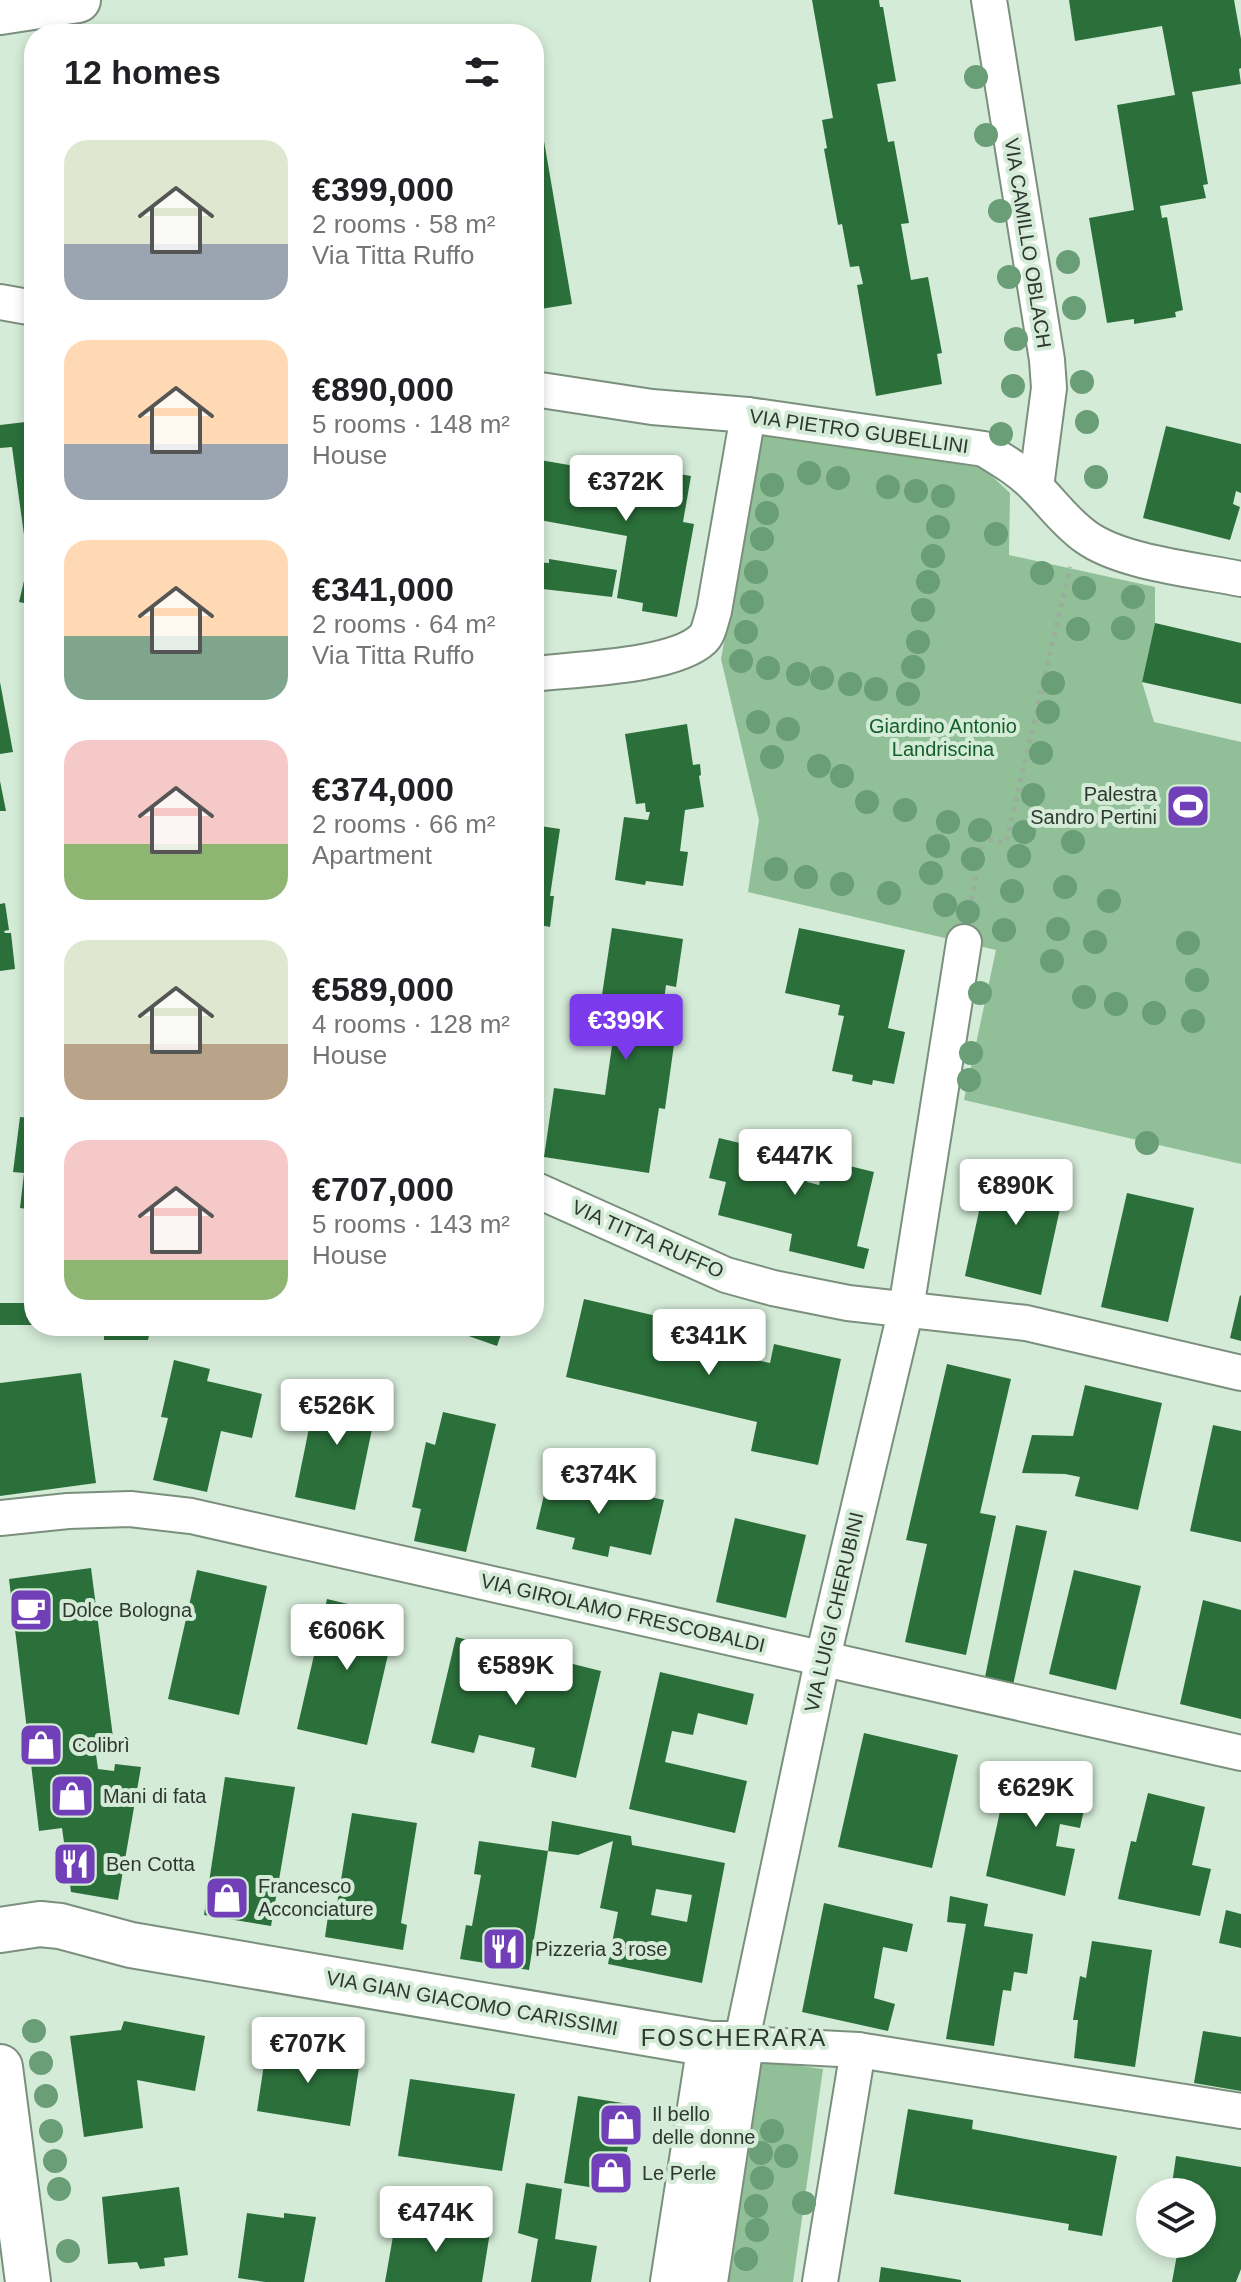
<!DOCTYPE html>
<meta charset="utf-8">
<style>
body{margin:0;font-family:Arial,sans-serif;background:#f2f2f2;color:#202124;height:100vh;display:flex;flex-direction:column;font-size:30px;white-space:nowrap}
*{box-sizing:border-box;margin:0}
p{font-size:26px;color:#757577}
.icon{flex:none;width:44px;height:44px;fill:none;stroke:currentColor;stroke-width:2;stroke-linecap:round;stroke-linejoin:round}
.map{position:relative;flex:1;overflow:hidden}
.sheet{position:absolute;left:24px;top:24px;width:520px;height:1312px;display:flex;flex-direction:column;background:#fff;border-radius:32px;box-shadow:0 4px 12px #0003}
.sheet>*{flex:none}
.buttons{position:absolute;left:1136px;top:2178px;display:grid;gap:16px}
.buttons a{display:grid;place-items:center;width:80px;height:80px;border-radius:50%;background:#fff;box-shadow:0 4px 12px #0003;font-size:40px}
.price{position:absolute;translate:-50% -68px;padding:0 18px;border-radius:8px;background:#fff;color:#222;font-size:26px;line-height:52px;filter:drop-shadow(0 2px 4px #0008)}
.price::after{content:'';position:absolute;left:50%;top:48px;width:24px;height:18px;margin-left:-12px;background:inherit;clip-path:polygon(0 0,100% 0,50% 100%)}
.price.active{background:#7c3aed;color:#fff}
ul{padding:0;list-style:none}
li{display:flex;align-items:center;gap:24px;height:200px;padding:0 40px}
li span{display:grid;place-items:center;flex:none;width:224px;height:160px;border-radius:24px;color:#555}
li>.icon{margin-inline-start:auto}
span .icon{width:96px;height:96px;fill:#fffc;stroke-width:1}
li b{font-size:34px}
h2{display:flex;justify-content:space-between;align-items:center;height:96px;padding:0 40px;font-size:34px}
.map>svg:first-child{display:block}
.green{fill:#91bf97}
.building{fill:#2b703b;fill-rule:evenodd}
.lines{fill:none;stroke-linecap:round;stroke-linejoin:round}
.street-casing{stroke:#7b8f7d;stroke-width:38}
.secondary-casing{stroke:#7b8f7d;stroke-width:48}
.path{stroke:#9bad9d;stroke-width:5;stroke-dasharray:4 6;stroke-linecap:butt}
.street{stroke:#fff;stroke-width:34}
.secondary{stroke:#fff;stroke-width:44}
.tree{fill:#6a9e77}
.labels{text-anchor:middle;stroke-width:8;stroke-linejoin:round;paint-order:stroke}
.street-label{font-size:20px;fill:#2f3830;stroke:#d4ebd7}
.park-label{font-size:20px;fill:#135f29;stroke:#d4ebd7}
.poi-label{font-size:20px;fill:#2f3830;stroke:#d4ebd7;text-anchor:start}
.quarter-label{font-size:24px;letter-spacing:2px;fill:#2f3830;stroke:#d4ebd7}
</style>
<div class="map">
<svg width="1241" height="2282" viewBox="0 0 1241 2282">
<rect width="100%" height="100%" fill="#d4ebd7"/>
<g class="green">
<polygon points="761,434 983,468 1010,493 1009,555 1155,587 1155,623 1142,682 1154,722 1241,742 1241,1164 964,1100 996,950 748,892 759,820 721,659"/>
<polygon points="749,2059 823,2069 793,2282 720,2282"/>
</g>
<g class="building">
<polygon points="812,0 879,0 880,7 883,7 896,81 877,84 888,142 894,141 909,223 901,224 911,280 928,277 942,353 937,354 942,384 876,396 857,285 863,284 859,266 850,267 842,224 838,225 824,149 827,148 822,120 833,118"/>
<polygon points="1069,0 1234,0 1241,39 1241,68 1239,69 1241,84 1192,92 1208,184 1203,185 1206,198 1160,206 1162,218 1167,217 1183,310 1175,312 1176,317 1134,324 1134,319 1107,323 1089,218 1134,210 1117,105 1175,95 1162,26 1075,41"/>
<polygon points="534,83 572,304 534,310"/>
<polygon points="34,421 34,605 19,602 28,564 12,447 0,448 0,425"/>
<polygon points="1166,426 1241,444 1241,493 1236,491 1233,504 1240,507 1230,540 1143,518"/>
<polygon points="534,459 633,476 634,466 691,476 683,522 694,524 677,617 642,611 643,603 617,598 627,536 534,519"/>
<polygon points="549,559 617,570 612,597 534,588 534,562 549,563"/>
<polygon points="1155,623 1241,643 1241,704 1142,682"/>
<polygon points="0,682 13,752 0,754"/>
<polygon points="687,724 693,765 700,764 701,775 699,776 704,807 685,810 680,851 688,852 683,886 646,881 645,885 615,880 624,817 648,820 650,812 646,812 645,803 636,804 625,734"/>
<polygon points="534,747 542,749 536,790 534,790"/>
<polygon points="0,781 6,811 0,811"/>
<polygon points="534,825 560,829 550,896 554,896 550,927 534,924"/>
<polygon points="5,903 9,930 4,931 5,933 11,933 15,969 0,971 0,904"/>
<polygon points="612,928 683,939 676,987 666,985 664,1000 680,1002 665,1109 659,1108 649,1173 544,1157 554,1088 605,1095 619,997 602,995"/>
<polygon points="799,928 905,950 888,1028 905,1032 894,1084 873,1080 872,1085 852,1081 853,1075 832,1071 844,1016 838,1015 840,1005 785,993"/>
<polygon points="20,1117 34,1118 34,1210 20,1208 24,1173 13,1172"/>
<polygon points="751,1134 815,1150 807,1182 819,1185 825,1160 874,1172 857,1246 869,1249 864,1269 789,1251 792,1234 718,1215 726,1182 709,1178 719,1138 748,1145"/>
<polygon points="990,1160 1067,1177 1041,1295 965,1276"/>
<polygon points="1127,1193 1194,1208 1168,1322 1101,1307"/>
<polygon points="1240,1295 1241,1296 1241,1341 1230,1338"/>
<polygon points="584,1299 699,1326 697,1340 701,1342 700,1347 770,1363 774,1344 841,1359 818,1465 751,1451 757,1422 566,1377"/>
<rect x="0" y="1303" width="34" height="22"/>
<polygon points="104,1326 151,1326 148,1340 104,1340"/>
<polygon points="440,1326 504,1326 497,1346"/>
<polygon points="174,1360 210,1369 207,1381 262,1394 252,1438 221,1431 207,1492 153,1480 168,1418 161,1417"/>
<polygon points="947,1364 1011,1379 980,1513 996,1516 966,1655 905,1642 927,1544 906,1540"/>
<polygon points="81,1373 96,1483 0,1496 0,1383"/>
<polygon points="318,1384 379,1396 355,1510 295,1497"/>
<polygon points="1085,1385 1162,1403 1138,1510 1075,1496 1080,1477 1065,1474 1022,1473 1032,1435 1073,1436"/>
<polygon points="443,1412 496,1424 466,1552 414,1541 421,1509 412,1507 426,1442 435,1445"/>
<polygon points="1213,1425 1241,1431 1241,1542 1190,1531"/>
<polygon points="549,1474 664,1500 651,1555 610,1546 608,1557 572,1549 575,1538 536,1529"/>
<polygon points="735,1518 806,1535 786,1618 716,1602"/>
<polygon points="1016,1525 1047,1531 1011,1694 983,1687"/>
<polygon points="91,1568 113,1737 94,1740 98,1769 114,1771 115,1764 141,1767 118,1900 71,1892 62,1828 39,1831 9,1579"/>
<polygon points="197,1570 267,1586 239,1715 168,1699"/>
<polygon points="1074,1570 1141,1586 1116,1690 1049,1674"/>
<polygon points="327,1599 397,1616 367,1745 297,1729"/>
<polygon points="1203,1600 1241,1610 1241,1719 1180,1704"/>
<polygon points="456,1637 501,1648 496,1666 552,1679 557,1660 601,1671 576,1778 531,1767 535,1748 479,1735 474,1753 431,1743"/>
<polygon points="660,1672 754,1694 747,1725 698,1713 693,1735 672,1731 665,1762 747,1781 735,1833 629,1809"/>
<polygon points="864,1733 958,1755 932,1868 838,1847"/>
<polygon points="1010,1765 1090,1782 1080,1828 1060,1824 1056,1846 1075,1849 1065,1896 986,1876"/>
<polygon points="225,1777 295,1787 271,1926 204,1915"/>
<polygon points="1148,1793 1205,1807 1192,1865 1211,1869 1200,1916 1118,1899 1131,1841 1136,1842"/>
<polygon points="352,1813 417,1823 401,1923 407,1925 403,1950 325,1937 329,1909 336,1910"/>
<path d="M552,1821L631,1836L632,1845L725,1863L702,1983L608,1964L618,1912L600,1908L613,1841L578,1855L548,1851L529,1970L460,1959L466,1925L472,1926L481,1875L474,1874L479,1841L548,1851ZM656,1889L692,1895L687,1922L651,1915Z"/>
<polygon points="950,1896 988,1904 984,1926 1033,1934 1027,1974 1014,1972 1011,1991 1003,1990 994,2046 946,2039 966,1924 947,1922"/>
<polygon points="824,1903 913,1924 907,1952 883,1947 874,1998 895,2004 888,2031 802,2012"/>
<polygon points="1226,1910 1241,1914 1241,1948 1219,1943"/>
<polygon points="1092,1941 1152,1950 1135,2067 1074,2058 1078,2020 1073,2020 1080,1976 1086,1978"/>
<polygon points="124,2021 205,2036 195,2091 137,2080 143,2128 84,2137 70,2036 121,2030"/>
<polygon points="1203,2031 1241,2037 1241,2091 1194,2083"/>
<polygon points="267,2044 360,2061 350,2126 257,2111"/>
<polygon points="410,2079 515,2094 502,2171 398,2156"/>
<polygon points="578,2096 635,2105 620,2192 564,2183"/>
<polygon points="908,2109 973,2120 972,2129 1117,2156 1102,2236 1068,2230 1069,2224 894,2194"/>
<polygon points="1176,2156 1241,2167 1241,2269 1236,2282 1172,2282 1178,2249 1161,2244 1202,2244 1202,2192 1171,2192"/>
<polygon points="526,2183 562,2189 555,2239 597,2246 591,2282 531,2282 538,2239 518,2233"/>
<polygon points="179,2187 188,2255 164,2258 165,2266 140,2269 137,2262 108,2264 102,2197"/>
<polygon points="247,2213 284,2218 284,2213 316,2217 304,2282 265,2282 238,2278"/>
<polygon points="396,2219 490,2232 482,2282 385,2282"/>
<polygon points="881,2267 961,2280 961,2282 879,2282"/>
</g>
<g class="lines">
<g class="street-casing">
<g id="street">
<polyline points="989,0 1047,360 1049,388 1036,487"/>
<polyline points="0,302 34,308"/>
<path d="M534,389L652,407L748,415L984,449C1002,460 1019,470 1034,485C1052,503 1065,522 1086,537C1122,563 1197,570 1241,579"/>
<path d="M534,674C575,669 674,667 703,639C709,633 711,620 714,611L748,415"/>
<polyline points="964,942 906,1309 823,1657 741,2044 858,2050 1241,2111"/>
<polyline points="534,1189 726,1275 773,1288 848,1303 1026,1323 1241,1373"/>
<polyline points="0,1518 68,1511 130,1509 191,1516 1241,1753"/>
<polyline points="820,2282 858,2050"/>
</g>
</g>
<g class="secondary-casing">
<g id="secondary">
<polyline points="0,12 78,0"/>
<polyline points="0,1930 40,1924 60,1926 131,1945 710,2044 741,2044 705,2282"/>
<polyline points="0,2067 28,2282"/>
<polyline points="673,2282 710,2044"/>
</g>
</g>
<polyline class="path" points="970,910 982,838 1006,843 1070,567"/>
<use href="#street" class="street"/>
<use href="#secondary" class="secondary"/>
</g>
<g class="tree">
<circle cx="976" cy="77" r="12"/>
<circle cx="986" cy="135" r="12"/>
<circle cx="1000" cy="211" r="12"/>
<circle cx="1068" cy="262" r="12"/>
<circle cx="1009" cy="277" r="12"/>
<circle cx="1074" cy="308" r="12"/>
<circle cx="1016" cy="339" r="12"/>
<circle cx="1082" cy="382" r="12"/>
<circle cx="1013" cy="386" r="12"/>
<circle cx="1087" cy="422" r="12"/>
<circle cx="1001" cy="434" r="12"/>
<circle cx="809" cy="473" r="12"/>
<circle cx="1096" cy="477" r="12"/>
<circle cx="838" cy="478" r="12"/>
<circle cx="772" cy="485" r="12"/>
<circle cx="888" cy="487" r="12"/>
<circle cx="916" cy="491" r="12"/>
<circle cx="943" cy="496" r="12"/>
<circle cx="767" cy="513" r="12"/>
<circle cx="938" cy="527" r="12"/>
<circle cx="996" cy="534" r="12"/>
<circle cx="762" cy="539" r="12"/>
<circle cx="933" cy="556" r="12"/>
<circle cx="756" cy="572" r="12"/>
<circle cx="1042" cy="573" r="12"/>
<circle cx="928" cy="582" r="12"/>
<circle cx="1084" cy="588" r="12"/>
<circle cx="1133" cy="597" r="12"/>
<circle cx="752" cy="602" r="12"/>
<circle cx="923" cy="610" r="12"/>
<circle cx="1123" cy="628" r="12"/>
<circle cx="1078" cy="629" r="12"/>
<circle cx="746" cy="632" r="12"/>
<circle cx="918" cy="642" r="12"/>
<circle cx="741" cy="661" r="12"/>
<circle cx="913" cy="667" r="12"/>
<circle cx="768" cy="668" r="12"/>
<circle cx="798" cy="674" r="12"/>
<circle cx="822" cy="678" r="12"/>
<circle cx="1053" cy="683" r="12"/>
<circle cx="850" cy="684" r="12"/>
<circle cx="876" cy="689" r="12"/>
<circle cx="908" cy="694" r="12"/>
<circle cx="1048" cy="712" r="12"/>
<circle cx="758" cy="722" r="12"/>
<circle cx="788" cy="729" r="12"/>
<circle cx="1041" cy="753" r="12"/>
<circle cx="772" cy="757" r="12"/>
<circle cx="819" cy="766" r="12"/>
<circle cx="842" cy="776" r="12"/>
<circle cx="1033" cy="795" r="12"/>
<circle cx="867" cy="802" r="12"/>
<circle cx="905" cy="810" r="12"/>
<circle cx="948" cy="822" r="12"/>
<circle cx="980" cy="830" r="12"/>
<circle cx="1024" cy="832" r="12"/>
<circle cx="1073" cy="842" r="12"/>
<circle cx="938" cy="846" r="12"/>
<circle cx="1019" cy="856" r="12"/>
<circle cx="973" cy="859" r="12"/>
<circle cx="776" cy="869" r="12"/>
<circle cx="931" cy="873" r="12"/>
<circle cx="806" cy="877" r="12"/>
<circle cx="842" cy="884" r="12"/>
<circle cx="1065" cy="887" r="12"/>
<circle cx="1012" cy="891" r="12"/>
<circle cx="889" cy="893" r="12"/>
<circle cx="1109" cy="901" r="12"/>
<circle cx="945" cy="905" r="12"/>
<circle cx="968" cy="912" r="12"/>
<circle cx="1058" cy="929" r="12"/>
<circle cx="1004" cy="930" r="12"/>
<circle cx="1095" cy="942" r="12"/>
<circle cx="1188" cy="943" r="12"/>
<circle cx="1052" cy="961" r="12"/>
<circle cx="1197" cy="980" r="12"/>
<circle cx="980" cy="993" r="12"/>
<circle cx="1084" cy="997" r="12"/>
<circle cx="1116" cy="1004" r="12"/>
<circle cx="1154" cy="1013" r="12"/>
<circle cx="1193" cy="1021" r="12"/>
<circle cx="971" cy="1053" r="12"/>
<circle cx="969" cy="1080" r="12"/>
<circle cx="1147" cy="1143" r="12"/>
<circle cx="34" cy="2031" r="12"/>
<circle cx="41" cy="2063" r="12"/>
<circle cx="46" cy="2096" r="12"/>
<circle cx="51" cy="2131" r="12"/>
<circle cx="772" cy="2131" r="12"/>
<circle cx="761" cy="2153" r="12"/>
<circle cx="786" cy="2156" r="12"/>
<circle cx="55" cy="2161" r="12"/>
<circle cx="762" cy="2178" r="12"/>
<circle cx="59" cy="2189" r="12"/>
<circle cx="804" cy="2203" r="12"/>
<circle cx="756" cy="2206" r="12"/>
<circle cx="757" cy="2230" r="12"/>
<circle cx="68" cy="2251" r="12"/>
<circle cx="746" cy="2259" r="12"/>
</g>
<defs>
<g id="stadium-square" transform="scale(2.3)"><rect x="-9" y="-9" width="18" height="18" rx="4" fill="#7140b8" stroke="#d4ebd7"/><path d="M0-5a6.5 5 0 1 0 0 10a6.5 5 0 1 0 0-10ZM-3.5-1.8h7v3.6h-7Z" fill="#fff"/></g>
<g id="cafe-square" transform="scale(2.3)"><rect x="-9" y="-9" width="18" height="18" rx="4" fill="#7140b8" stroke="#d4ebd7"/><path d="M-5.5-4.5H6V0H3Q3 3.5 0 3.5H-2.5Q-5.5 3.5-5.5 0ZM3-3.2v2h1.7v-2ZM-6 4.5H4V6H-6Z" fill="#fff"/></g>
<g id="shop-square" transform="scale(2.3)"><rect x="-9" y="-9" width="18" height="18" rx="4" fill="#7140b8" stroke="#d4ebd7"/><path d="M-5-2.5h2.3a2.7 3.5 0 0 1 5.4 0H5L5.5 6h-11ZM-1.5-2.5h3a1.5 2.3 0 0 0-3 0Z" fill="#fff"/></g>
<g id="restaurant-square" transform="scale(2.3)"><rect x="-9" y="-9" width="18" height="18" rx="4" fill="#7140b8" stroke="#d4ebd7"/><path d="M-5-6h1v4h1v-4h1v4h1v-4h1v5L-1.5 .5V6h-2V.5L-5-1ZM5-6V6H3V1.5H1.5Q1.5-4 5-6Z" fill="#fff"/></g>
</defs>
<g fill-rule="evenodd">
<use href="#stadium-square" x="1188" y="806"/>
<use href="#cafe-square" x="31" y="1610"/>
<use href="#shop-square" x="41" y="1745"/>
<use href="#shop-square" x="72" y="1796"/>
<use href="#restaurant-square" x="75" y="1864"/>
<use href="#shop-square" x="227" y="1898"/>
<use href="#restaurant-square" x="504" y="1949"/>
<use href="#shop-square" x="621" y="2125"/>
<use href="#shop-square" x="611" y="2173"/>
</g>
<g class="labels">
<g class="street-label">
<text transform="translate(1028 243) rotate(81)" y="7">VIA CAMILLO OBLACH</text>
<text transform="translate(859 431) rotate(8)" y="7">VIA PIETRO GUBELLINI</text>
<text transform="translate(648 1239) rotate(24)" y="7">VIA TITTA RUFFO</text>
<text transform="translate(834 1612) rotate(-77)" y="7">VIA LUIGI CHERUBINI</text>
<text transform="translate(623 1613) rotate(13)" y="7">VIA GIROLAMO FRESCOBALDI</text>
<text transform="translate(472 2003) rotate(10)" y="7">VIA GIAN GIACOMO CARISSIMI</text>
</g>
<g class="park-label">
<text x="943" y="733">Giardino Antonio<tspan x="943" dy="23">Landriscina</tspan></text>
</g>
<g class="poi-label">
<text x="1157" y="801" text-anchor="end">Palestra<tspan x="1157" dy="23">Sandro Pertini</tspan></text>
<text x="62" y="1617">Dolce Bologna</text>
<text x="72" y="1752">Colibrì</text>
<text x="103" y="1803">Mani di fata</text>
<text x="106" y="1871">Ben Cotta</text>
<text x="258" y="1893">Francesco<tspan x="258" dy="23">Acconciature</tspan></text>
<text x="535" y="1956">Pizzeria 3 rose</text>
<text x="652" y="2121">Il bello<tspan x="652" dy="23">delle donne</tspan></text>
<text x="642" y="2180">Le Perle</text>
</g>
<g class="quarter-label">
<text x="734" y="2046">FOSCHERARA</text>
</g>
</g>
</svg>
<div class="buttons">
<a><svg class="icon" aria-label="layers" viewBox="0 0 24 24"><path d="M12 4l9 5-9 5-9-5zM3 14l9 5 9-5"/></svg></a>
</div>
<b class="price" style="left:626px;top:523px">€372K</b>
<b class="price active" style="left:626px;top:1062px">€399K</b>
<b class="price" style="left:795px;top:1197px">€447K</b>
<b class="price" style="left:1016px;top:1227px">€890K</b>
<b class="price" style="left:709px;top:1377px">€341K</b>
<b class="price" style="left:337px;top:1447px">€526K</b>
<b class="price" style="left:599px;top:1516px">€374K</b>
<b class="price" style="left:347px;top:1672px">€606K</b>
<b class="price" style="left:516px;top:1707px">€589K</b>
<b class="price" style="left:1036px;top:1829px">€629K</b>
<b class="price" style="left:308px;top:2085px">€707K</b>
<b class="price" style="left:436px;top:2254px">€474K</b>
<section class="sheet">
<h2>12 homes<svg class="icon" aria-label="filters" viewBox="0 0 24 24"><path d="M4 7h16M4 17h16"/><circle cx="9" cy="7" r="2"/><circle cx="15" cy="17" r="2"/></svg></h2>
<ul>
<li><span style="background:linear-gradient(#dfe7d0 65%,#9aa5b1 0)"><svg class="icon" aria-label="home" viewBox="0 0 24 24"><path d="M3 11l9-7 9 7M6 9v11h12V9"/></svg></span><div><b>€399,000</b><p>2 rooms · 58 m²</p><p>Via Titta Ruffo</p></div></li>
<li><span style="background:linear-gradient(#ffd9b3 65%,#9aa5b1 0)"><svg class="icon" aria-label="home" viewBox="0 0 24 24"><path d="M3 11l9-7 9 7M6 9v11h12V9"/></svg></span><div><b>€890,000</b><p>5 rooms · 148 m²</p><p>House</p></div></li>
<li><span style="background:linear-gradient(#ffd9b3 60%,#7fa58c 0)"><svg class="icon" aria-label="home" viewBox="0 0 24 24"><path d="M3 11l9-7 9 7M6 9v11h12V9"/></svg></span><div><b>€341,000</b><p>2 rooms · 64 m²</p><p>Via Titta Ruffo</p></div></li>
<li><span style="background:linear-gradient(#f6c9c9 65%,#8fb573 0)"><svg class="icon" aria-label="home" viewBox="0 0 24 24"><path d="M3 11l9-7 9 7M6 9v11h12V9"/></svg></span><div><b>€374,000</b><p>2 rooms · 66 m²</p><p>Apartment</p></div></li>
<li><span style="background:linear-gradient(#dfe7d0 65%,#b9a48a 0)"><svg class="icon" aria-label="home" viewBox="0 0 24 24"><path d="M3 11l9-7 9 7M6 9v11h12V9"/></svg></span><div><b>€589,000</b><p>4 rooms · 128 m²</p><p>House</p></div></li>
<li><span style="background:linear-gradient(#f6c9c9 75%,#8fb573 0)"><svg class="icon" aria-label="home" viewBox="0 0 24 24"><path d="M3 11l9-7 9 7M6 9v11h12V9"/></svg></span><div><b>€707,000</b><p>5 rooms · 143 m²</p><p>House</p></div></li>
</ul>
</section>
</div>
